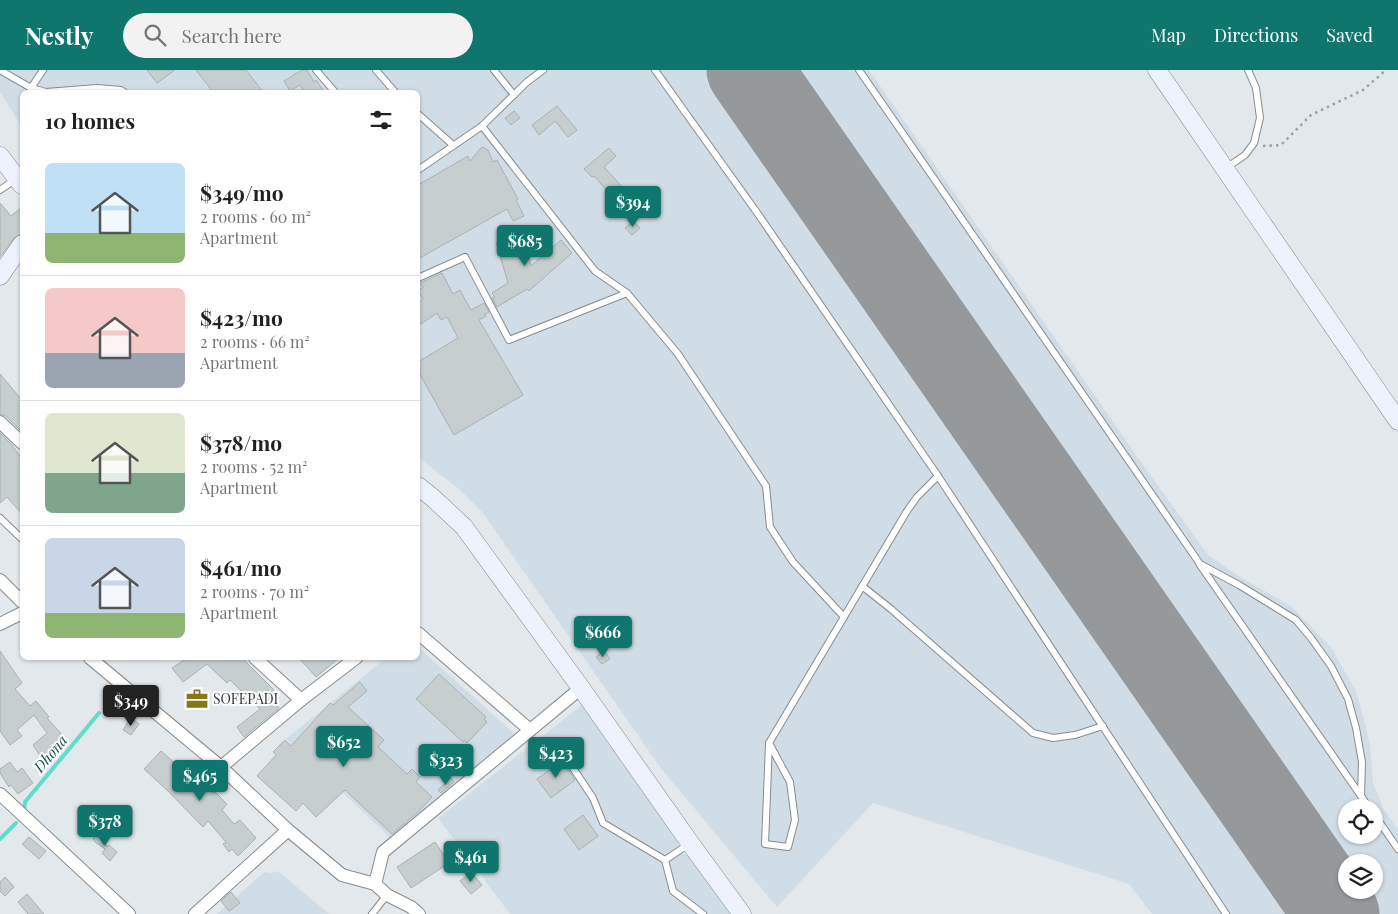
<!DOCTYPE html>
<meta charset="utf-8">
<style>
body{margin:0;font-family:"Playfair Display",serif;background:#f2f2f2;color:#202124;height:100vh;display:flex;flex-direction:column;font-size:19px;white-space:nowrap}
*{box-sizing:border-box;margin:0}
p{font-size:16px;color:#757577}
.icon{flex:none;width:28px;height:28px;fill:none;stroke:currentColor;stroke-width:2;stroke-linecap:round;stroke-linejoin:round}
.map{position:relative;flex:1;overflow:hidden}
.drawer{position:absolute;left:20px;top:20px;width:400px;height:570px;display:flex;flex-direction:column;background:#fff;border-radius:8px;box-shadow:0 1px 4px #0004}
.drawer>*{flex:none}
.buttons{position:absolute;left:1338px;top:729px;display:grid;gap:10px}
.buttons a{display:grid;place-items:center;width:45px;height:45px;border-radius:50%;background:#fff;box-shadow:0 1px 4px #0004;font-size:25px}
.price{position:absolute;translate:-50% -42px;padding:0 11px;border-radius:5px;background:#0f766e;color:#fff;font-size:16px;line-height:32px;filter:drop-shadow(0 1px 2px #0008)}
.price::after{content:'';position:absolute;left:50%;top:30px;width:15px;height:11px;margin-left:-8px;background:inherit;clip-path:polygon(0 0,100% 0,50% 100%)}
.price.current{background:#222;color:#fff}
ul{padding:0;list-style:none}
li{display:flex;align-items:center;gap:15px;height:125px;padding:0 25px}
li+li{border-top:1px solid #e0e0e0}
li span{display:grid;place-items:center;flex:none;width:140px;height:100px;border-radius:8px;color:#555}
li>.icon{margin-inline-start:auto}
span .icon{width:60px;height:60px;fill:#fffc;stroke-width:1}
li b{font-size:21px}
h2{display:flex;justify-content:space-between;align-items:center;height:60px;padding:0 25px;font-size:21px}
header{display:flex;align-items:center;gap:30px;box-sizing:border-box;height:70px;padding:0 25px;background:#0f766e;color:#fff}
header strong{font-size:24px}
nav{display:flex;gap:28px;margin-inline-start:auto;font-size:18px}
.search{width:350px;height:45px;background:#f2f2f2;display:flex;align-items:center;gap:12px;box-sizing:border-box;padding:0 18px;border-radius:28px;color:#757577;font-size:19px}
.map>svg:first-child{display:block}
.built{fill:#d1dde6;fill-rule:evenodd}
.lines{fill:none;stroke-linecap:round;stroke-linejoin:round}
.stream{stroke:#5edecb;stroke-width:4}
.runway{stroke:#96999c;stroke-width:85}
.building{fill:#c7cecf;stroke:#aab1b2}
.lane-casing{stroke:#878c8f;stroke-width:8}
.street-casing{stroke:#878c8f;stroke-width:14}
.secondary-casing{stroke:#878c8f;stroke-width:19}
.path{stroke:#9da1a4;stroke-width:2.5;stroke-dasharray:2.5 4;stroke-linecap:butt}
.lane{stroke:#fff;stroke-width:6}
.street{stroke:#fff;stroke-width:12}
.secondary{stroke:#edf2fc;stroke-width:18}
.labels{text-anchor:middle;stroke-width:4;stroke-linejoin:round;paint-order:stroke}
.poi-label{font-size:14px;fill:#343637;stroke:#fff;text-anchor:start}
.water-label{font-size:15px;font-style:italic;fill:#1a5149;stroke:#fff}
</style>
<header>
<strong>Nestly</strong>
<div class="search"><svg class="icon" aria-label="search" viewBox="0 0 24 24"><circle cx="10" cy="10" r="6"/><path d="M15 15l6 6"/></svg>Search here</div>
<nav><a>Map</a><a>Directions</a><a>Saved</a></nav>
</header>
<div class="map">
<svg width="1398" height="844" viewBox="0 0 1398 844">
<rect width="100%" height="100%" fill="#e3e8ec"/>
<g class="built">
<path d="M0,0H869L1143,395L1208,485L1240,507L1291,536L1331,577L1356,621L1365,653L1370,676L1373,712L1383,738L1398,760V844H1152L1129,814L873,733L777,837L660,697L483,443L459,419L418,387V22H22V57L0,22ZM1346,738H1374V765H1346ZM1346,792H1374V820H1346Z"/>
<polygon points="418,577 517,666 396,773 286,669 386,588 418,588"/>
<polygon points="582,635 678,770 678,781 689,786 730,844 510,844 438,748"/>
<polygon points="278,801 329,844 217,844 264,802 271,803"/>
</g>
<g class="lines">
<g class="stream">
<polyline points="24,741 25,732 99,643"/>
<polyline points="0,769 16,753"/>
</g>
<polyline class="runway" points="749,0 1337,844"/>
</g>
<g class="building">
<polygon points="147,0 175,0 157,13"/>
<polygon points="196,0 246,0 263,22 213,22"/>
<polygon points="302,0 307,0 314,12 316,10 324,22 299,22 303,19 300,15 290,21 284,11"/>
<polygon points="557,36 577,60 568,67 555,51 539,65 532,55"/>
<polygon points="514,41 520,48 511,55 505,48"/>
<polygon points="482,77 488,80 493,92 497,90 518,129 516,130 524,146 513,151 507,139 418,189 418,115 468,86 470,91 480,79"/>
<polygon points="609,78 616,86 604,97 624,119 614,129 594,106 592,107 584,99"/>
<polygon points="0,133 11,146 22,137 22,163 14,168 0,187"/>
<polygon points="633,151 640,158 632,165 625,158"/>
<polygon points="522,164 531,196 561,170 572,183 529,221 527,219 497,237 492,228 495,227 492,223 508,213 496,172"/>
<polygon points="442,203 453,224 460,220 471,240 484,233 489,242 485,244 486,246 479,250 523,325 454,365 418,301 418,292 458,268 447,247 441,250 437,243 421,254 418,249 418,233 423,229 418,220 423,218 420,213"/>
<polygon points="0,304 22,330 22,359 21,361 6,346 0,344"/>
<polygon points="0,363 12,375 22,389 22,444 7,427 0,433"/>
<polygon points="0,581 22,613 15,619 30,636 36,631 49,647 47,648 67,670 53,683 54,685 45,693 33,675 47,663 34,645 17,660 22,666 10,675 0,661"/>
<polygon points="604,581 610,589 602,594 596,587"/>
<polygon points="187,588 242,588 274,620 269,626 279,638 244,667 237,657 260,639 230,610 227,613 207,594 183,612 172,598"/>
<polygon points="299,588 339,588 316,607"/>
<polygon points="439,604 486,647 484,649 487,652 467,673 464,670 463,672 416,629"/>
<polygon points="360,612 367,621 348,637 384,670 378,677 407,704 412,699 420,707 416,712 432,727 418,742 392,764 345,720 316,747 303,733 296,741 257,706 276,685 273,682 285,670 291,676 330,633 333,635"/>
<polygon points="131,648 139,654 131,665 123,660"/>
<polygon points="161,681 186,703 189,700 204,718 206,715 213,723 215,722 227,734 222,740 234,754 240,750 256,768 238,786 232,779 229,782 223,774 226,772 208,751 203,757 168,721 144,699"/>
<polygon points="562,691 575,710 551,728 537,709"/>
<polygon points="10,692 17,702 22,698 33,713 18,724 11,715 9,717 0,703 0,699"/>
<polygon points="451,708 454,712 441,723 438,720"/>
<polygon points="583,745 598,766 579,780 564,759"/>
<polygon points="102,763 107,777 109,775 117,782 110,791 102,783 105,779 95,772 93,769 96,765"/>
<polygon points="29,767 46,781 39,789 22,774"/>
<polygon points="435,772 449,793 411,818 397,797"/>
<polygon points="471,802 482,815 471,824 460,811"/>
<polygon points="5,807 14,817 5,826 0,821 0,812"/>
<polygon points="231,822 240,833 229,841 221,831"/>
<polygon points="27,824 44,844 28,844 18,832"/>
</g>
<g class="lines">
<g class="lane-casing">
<g id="lane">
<polyline points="0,0 31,18 46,22 97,18 121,20 124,22"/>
<polyline points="316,0 335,22"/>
<polyline points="376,0 395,22"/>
<polyline points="494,0 514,25"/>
<polyline points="655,0 758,144 938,406 1226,844"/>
<polyline points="859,0 1200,494 1239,515 1296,550 1311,568 1331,596 1348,629 1356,658 1362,692 1361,726 1369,738"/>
<polyline points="31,18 43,0"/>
<polyline points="418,44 453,75"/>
<polyline points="482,56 595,201 627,223 678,284 766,416 770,457 793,492 844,547"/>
<polyline points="1226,98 1245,85 1254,73 1260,48 1256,18 1248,0"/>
<polyline points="418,100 482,56 527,12 543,0"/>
<polyline points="0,120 16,109"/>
<polyline points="418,208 465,187 509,270 627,223"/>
<polyline points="0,448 22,469"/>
<polyline points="1200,495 1361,726"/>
<polyline points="862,516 891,539 1033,663 1053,668 1075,665 1103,656"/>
<polyline points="769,673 790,712 795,750 788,777 765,774 769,673 907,441 917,427 938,406"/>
<polyline points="565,686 593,728 603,753 665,790"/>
<polyline points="1374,744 1398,779"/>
<polyline points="689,774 665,790 673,821 703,844"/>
<polyline points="372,844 387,825"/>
</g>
</g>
<g class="street-casing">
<g id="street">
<polyline points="0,352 22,373"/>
<polyline points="0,510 22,532"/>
<polyline points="0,554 22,543"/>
<polyline points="418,563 530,660"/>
<polyline points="90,588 221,697 288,760 342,805 375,814 387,825 411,837 419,844"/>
<polyline points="255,588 301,630"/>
<polyline points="221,697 301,630 356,588"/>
<polyline points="0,724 129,844"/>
<polyline points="375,814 383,782 581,618"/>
<polyline points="195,844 288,760"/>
</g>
</g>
<g class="secondary-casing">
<g id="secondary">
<polyline points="1157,0 1398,351"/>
<polyline points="0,86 22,115"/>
<polyline points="0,206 22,174"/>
<polyline points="418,416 433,428 464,457 581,618 690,773 742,844"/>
</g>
</g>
<polyline class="path" points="1263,76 1281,75 1311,45 1363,20 1386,0"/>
<use href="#lane" class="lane"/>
<use href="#street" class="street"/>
<use href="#secondary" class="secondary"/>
</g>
<defs>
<g id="office-bare" transform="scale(1.725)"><path d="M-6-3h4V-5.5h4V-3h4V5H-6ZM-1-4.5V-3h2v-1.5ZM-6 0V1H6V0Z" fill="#87771b" stroke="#fff" stroke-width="2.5" paint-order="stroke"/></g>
</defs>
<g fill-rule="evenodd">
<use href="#office-bare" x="197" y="629"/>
</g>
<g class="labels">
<g class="poi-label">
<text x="213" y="634">SOFEPADI</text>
</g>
<g class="water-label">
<text transform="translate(51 684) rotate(-50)" y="5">Dhona</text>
</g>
</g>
</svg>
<div class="buttons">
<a><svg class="icon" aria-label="locate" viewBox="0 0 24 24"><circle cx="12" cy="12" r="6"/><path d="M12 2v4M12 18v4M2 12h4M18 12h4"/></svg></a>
<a><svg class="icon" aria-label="layers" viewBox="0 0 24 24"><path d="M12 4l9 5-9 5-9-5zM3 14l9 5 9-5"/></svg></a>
</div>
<b class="price" style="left:633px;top:158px">$394</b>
<b class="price" style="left:525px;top:197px">$685</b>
<b class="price" style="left:603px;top:588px">$666</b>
<b class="price current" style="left:131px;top:657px">$349</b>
<b class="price" style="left:344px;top:698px">$652</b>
<b class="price" style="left:556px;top:709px">$423</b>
<b class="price" style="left:446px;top:716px">$323</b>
<b class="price" style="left:200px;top:732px">$465</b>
<b class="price" style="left:105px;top:777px">$378</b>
<b class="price" style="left:471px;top:813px">$461</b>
<section class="drawer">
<h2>10 homes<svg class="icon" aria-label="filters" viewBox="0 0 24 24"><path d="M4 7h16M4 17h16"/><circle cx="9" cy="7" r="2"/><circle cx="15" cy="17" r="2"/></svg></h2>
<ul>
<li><span style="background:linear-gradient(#bfe0f5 70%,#8fb573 0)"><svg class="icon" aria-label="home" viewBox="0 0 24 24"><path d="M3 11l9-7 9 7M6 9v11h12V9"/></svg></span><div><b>$349/mo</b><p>2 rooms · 60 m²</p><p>Apartment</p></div></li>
<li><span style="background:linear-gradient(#f6c9c9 65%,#9aa5b1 0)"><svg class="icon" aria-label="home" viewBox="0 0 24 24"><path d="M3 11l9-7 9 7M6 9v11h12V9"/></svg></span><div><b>$423/mo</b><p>2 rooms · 66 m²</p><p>Apartment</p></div></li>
<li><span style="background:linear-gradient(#dfe7d0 60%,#7fa58c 0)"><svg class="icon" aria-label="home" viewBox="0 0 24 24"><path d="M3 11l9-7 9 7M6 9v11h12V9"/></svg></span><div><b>$378/mo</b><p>2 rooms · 52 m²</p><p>Apartment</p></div></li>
<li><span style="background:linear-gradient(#c9d6e8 75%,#8fb573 0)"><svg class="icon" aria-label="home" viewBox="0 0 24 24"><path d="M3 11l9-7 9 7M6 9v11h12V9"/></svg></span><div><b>$461/mo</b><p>2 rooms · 70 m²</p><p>Apartment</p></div></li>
</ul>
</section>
</div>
